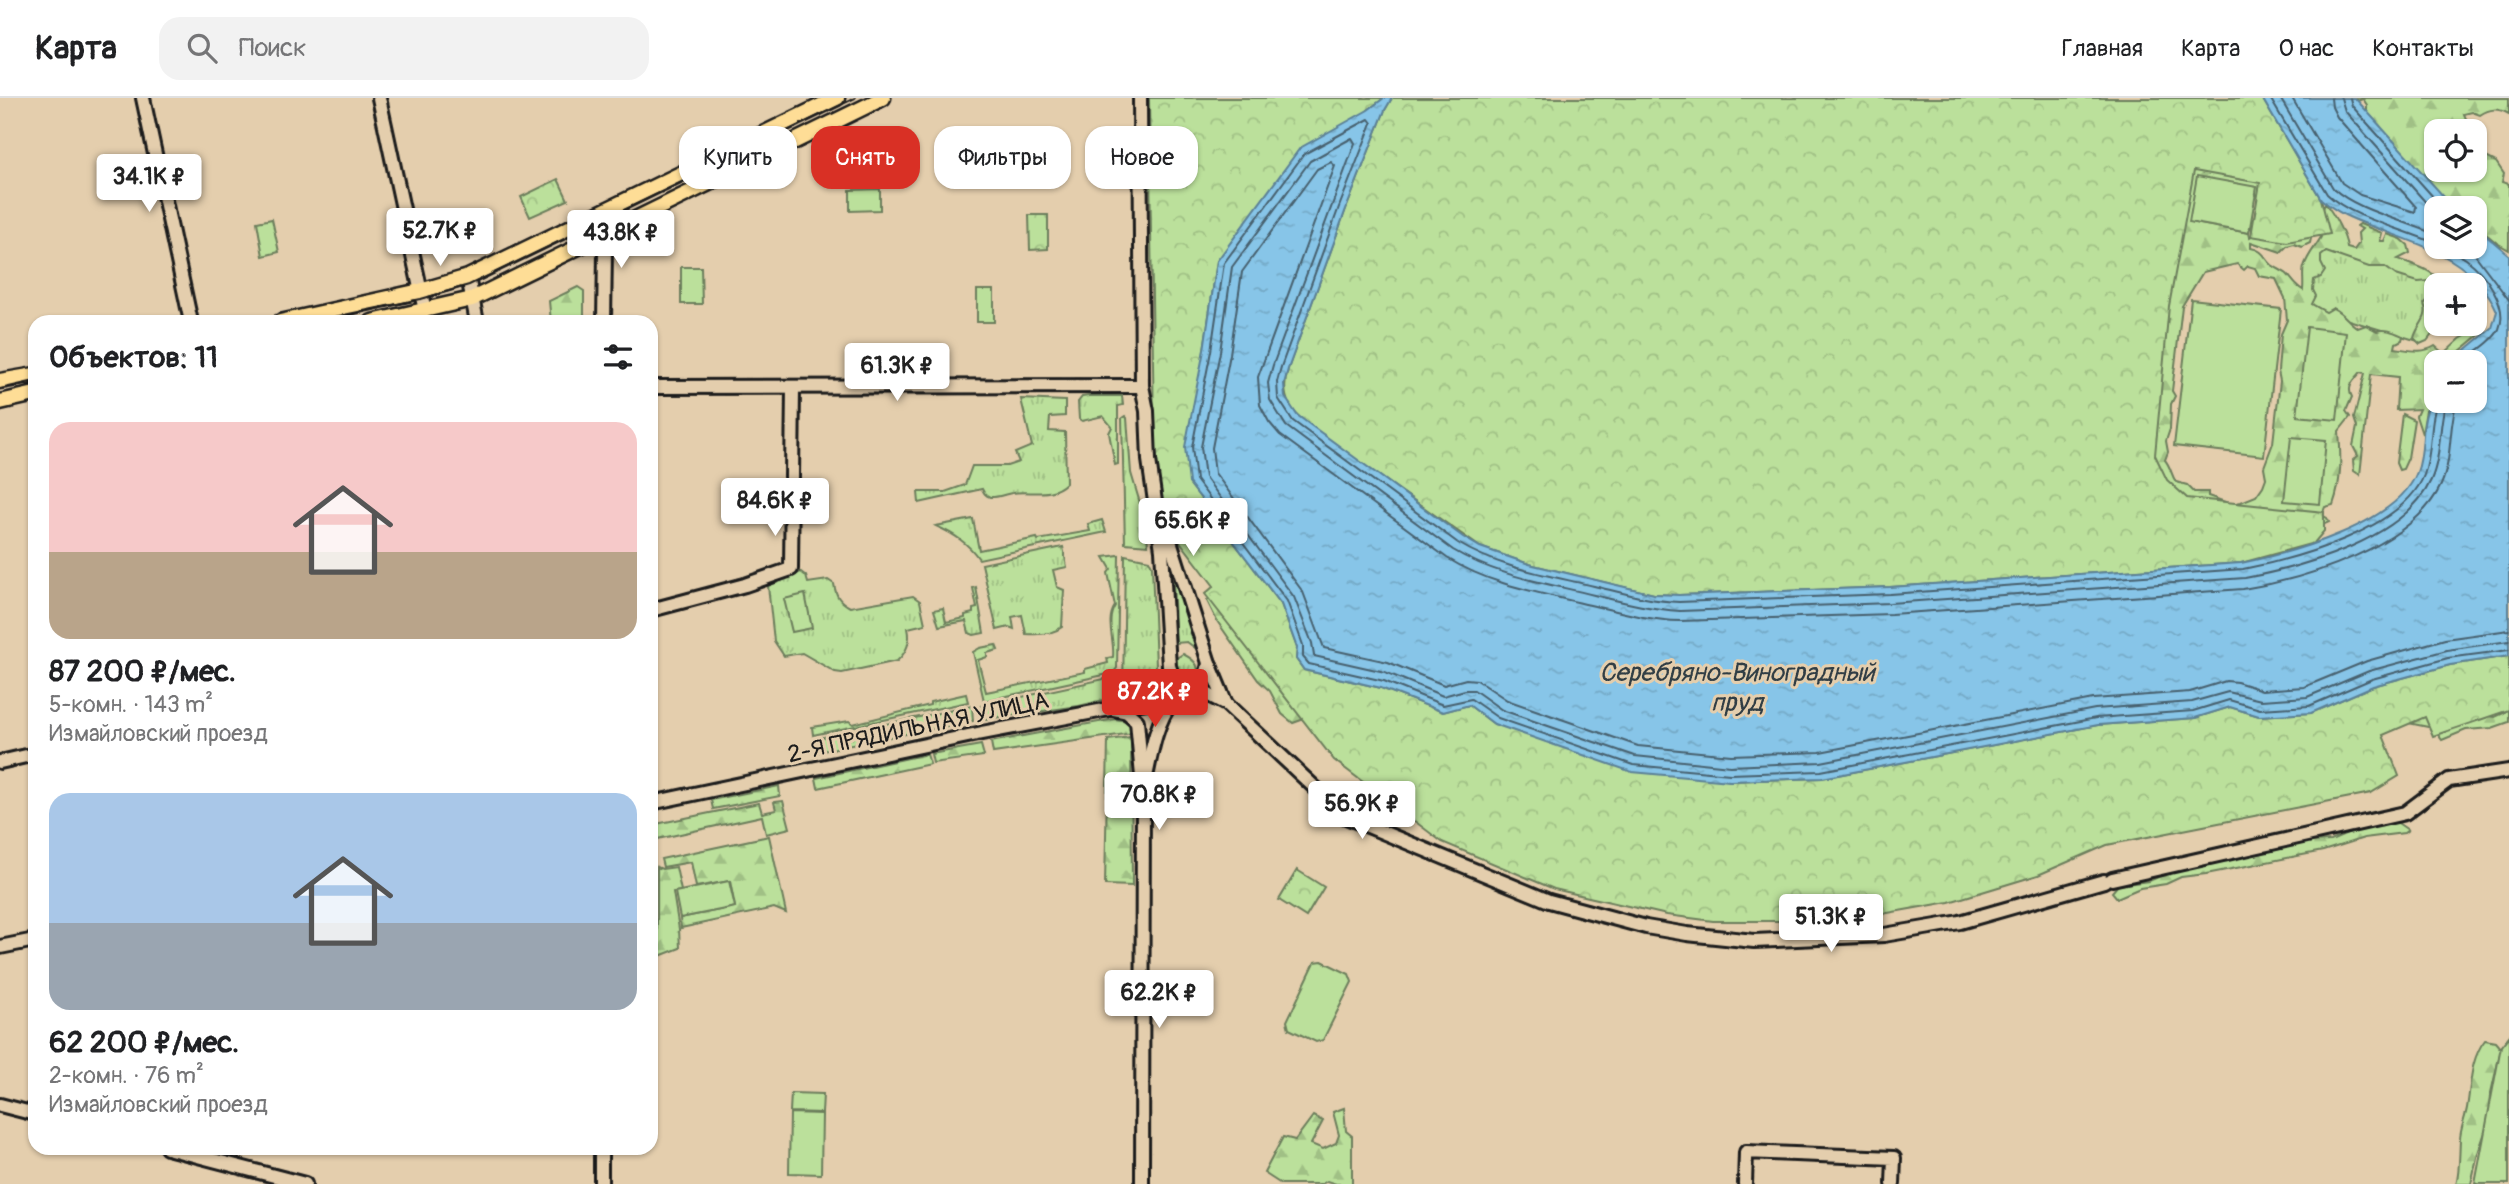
<!DOCTYPE html>
<html lang="ru">
<meta charset="utf-8">
<style>
body{margin:0;font-family:Pangolin,sans-serif;background:#f2f2f2;color:#202124;height:100vh;display:flex;flex-direction:column;font-size:26px;white-space:nowrap}
*{box-sizing:border-box;margin:0}
p{font-size:23px;color:#757577}
.icon{flex:none;width:38px;height:38px;fill:none;stroke:currentColor;stroke-width:2;stroke-linecap:round;stroke-linejoin:round}
.map{position:relative;flex:1;overflow:hidden}
.details{position:absolute;left:28px;top:217px;width:630px;height:840px;display:flex;flex-direction:column;background:#fff;border-radius:21px;box-shadow:0 2px 5px #0004}
.details>*{flex:none}
.banner{position:absolute;left:679px;top:28px;width:665px;height:63px;display:flex;gap:14px}
.fabs{position:absolute;left:2424px;top:21px;display:grid;gap:14px}
.fabs a{display:grid;place-items:center;width:63px;height:63px;border-radius:14px;background:#fff;box-shadow:0 2px 5px #0004;font-size:35px}
.price{position:absolute;translate:-50% -60px;padding:0 16px;border-radius:7px;background:#fff;color:#222;font-size:23px;line-height:46px;filter:drop-shadow(0 2px 4px #0008)}
.price::after{content:'';position:absolute;left:50%;top:42px;width:21px;height:16px;margin-left:-10px;background:inherit;clip-path:polygon(0 0,100% 0,50% 100%)}
.price.current{background:#d93025;color:#fff}
ul{padding:0;list-style:none}
li{display:grid;align-content:center;gap:14px;height:371px;padding:0 21px}
li span{display:grid;place-items:center;height:217px;border-radius:21px;color:#555}
li>.icon{margin-inline-start:auto}
span .icon{width:126px;height:126px;fill:#fffc;stroke-width:1}
li b{font-size:30px}
h2{display:flex;justify-content:space-between;align-items:center;height:84px;padding:0 21px;font-size:30px}
.pill{padding:0 24px;border-radius:21px;background:#fff;box-shadow:0 2px 5px #0004;font-size:24px;line-height:63px}
.pill.current{background:#d93025;color:#fff}
header{display:flex;align-items:center;gap:42px;box-sizing:border-box;height:98px;padding:0 35px;background:#fff;border-bottom:2px solid #e0e0e0}
header strong{font-size:33px}
nav{display:flex;gap:38px;margin-inline-start:auto;font-size:24px}
.search{width:490px;height:63px;background:#f2f2f2;display:flex;align-items:center;gap:18px;box-sizing:border-box;padding:0 24px;border-radius:21px;color:#757577;font-size:26px}
.map>svg:first-child{display:block}
.grass{fill:url(#grass-tufts);stroke:#6c7e5c;stroke-width:2}
.forest{fill:url(#forest-firs);stroke:#6c7e5c;stroke-width:2;fill-rule:evenodd}
.park{fill:url(#park-crowns);stroke:#6c7e5c;stroke-width:2}
.garden{fill:#bbe09b;stroke:#6c7e5c;stroke-width:2}
.water{fill:url(#water-ripples);stroke:#5c8196;stroke-width:2}
.lines{fill:none;stroke-linecap:round;stroke-linejoin:round}
.shore{stroke:#47606e;stroke-width:2}
.minor-casing{stroke:#1c1c1c;stroke-width:18}
.major-casing{stroke:#1c1c1c;stroke-width:19}
.minor{stroke:#e4cead;stroke-width:12}
.major{stroke:#fedd96;stroke-width:14}
.tram{stroke:#1c1c1c;stroke-width:2}
.labels{text-anchor:middle;stroke-width:6;stroke-linejoin:round;paint-order:stroke}
.street-label{font-size:24px;fill:#1c1c1c;stroke:#e4cead}
.water-label{font-size:26px;font-style:italic;fill:#313e45;stroke:#e4cead}
</style>
<header>
<strong>Карта</strong>
<div class="search"><svg class="icon" aria-label="search" viewBox="0 0 24 24"><circle cx="10" cy="10" r="6"/><path d="M15 15l6 6"/></svg>Поиск</div>
<nav><a>Главная</a><a>Карта</a><a>О нас</a><a>Контакты</a></nav>
</header>
<div class="map">
<svg width="2509" height="1086" viewBox="0 0 2509 1086">
<defs>
<pattern id="grass-tufts" width="24" height="20" patternUnits="userSpaceOnUse" patternTransform="scale(1.75)"><rect width="24" height="20" fill="#bbe09b"/><path d="M3 7l-1-3M5 7V3M7 7l1-3M15 17l-1-3M17 17v-4M19 17l1-3" fill="none" stroke="#a0c085"/></pattern>
<pattern id="forest-firs" width="22" height="20" patternUnits="userSpaceOnUse" patternTransform="scale(1.75)"><rect width="22" height="20" fill="#bbe09b"/><path d="M5 1l3.5 6h-7zM16 11l3.5 6h-7z" fill="#a0c085"/></pattern>
<pattern id="park-crowns" width="20" height="18" patternUnits="userSpaceOnUse" patternTransform="scale(1.75)"><rect width="20" height="18" fill="#bbe09b"/><path d="M2 6a3 3 0 1 1 6 0M12 15a3 3 0 1 1 6 0" fill="none" stroke="#a0c085"/></pattern>
<pattern id="water-ripples" width="26" height="14" patternUnits="userSpaceOnUse" patternTransform="scale(1.75)"><rect width="26" height="14" fill="#87c5e8"/><path d="M2 4q2-2 4 0t4 0M15 11q2-2 4 0t4 0" fill="none" stroke="#74a9c6"/></pattern>
</defs>
<rect width="100%" height="100%" fill="#e4cead"/>
<filter id="ink" filterUnits="userSpaceOnUse"><feTurbulence type="fractalNoise" baseFrequency=".0143" numOctaves="2"/><feDisplacementMap in="SourceGraphic" scale="14" xChannelSelector="R" yChannelSelector="G"/><feConvolveMatrix kernelMatrix="1 2 1 2 8 2 1 2 1" color-interpolation-filters="sRGB"/></filter>
<g filter="url(#ink)">
<g class="grass">
<polygon points="2320,147 2436,182 2418,243 2302,208"/>
<polygon points="1089,298 1122,298 1123,307 1118,308 1118,366 1115,367 1109,335 1112,329 1103,318 1082,323 1079,321 1078,304 1082,299"/>
<path d="M1021,301L1065,303V318L1050,319L1049,333L1065,334L1066,385C1051,400 1030,392 1012,395C1005,396 996,400 990,399C985,397 984,395 982,391L919,405L918,394H945L965,387L972,368H1007L1019,364L1015,355L1032,348Z"/>
<polygon points="1125,318 1127,320 1131,375 1145,422 1148,447 1125,445 1122,320"/>
<path d="M973,421L979,452L1037,440L1038,442L1090,433L1088,426L1102,422L1106,434L979,461C968,445 954,436 936,428Z"/>
<path d="M1063,449L1067,469L1053,472L1057,489L1064,492L1062,529C1053,536 1038,537 1026,536L1022,517L1012,519L1014,531L1009,529L997,532L982,466Z"/>
<path d="M1119,457L1117,570L1113,575L984,603L973,554L980,550L996,547L998,552L987,555V559L978,562L986,594L1085,574V571L1108,565L1107,560L1113,559C1115,542 1105,523 1115,508L1108,475L1111,471L1104,459Z"/>
<polygon points="1125,457 1149,462 1152,468 1156,568 1154,586 1148,591 1123,597"/>
<path d="M801,474L806,478L808,485L828,482L834,486C836,498 839,503 850,509L913,498L920,503L925,526L908,530C911,543 907,554 897,563L842,575L835,574L802,555L784,558L774,543L768,488Z"/>
<polygon points="1175,482 1197,545 1198,552 1187,544 1176,545 1173,483"/>
<polygon points="976,489 984,535 974,537 969,535 966,523 939,528 934,512 943,510 946,524 965,520 965,517 973,515 973,511 977,510 973,490"/>
<path d="M1183,556C1197,563 1202,570 1194,583L1183,586L1176,578L1175,561Z"/>
<polygon points="1113,579 1116,582 1116,599 1079,608 986,621 981,608"/>
<polygon points="966,596 968,604 813,637 812,629 849,623 853,626 930,607 930,604"/>
<polygon points="972,608 973,623 865,644 863,642 856,646 817,654 814,641"/>
</g>
<g class="forest">
<path d="M2230,0L2323,111L2325,105C2333,115 2346,137 2347,150L2354,152L2359,145L2358,135L2362,131L2357,128L2360,126L2382,135L2380,143H2384L2387,136L2401,141L2408,147L2410,155L2398,161C2415,167 2432,172 2444,186L2436,187V226H2440L2427,243L2420,246L2414,240C2417,227 2430,220 2424,206L2431,199L2434,189L2430,183L2418,184L2396,177L2385,169H2369L2326,154L2321,158V165L2325,173L2321,179L2314,182L2313,192L2316,198L2312,206L2326,214L2333,210C2344,215 2348,224 2358,230L2366,227L2377,233C2386,230 2394,234 2403,238L2402,242L2396,245L2395,250C2410,252 2422,256 2435,248L2444,256L2460,241L2483,228L2484,233L2447,264H2436V282L2428,300L2422,336L2416,318L2419,311L2396,312L2398,279L2371,276L2360,377L2354,373L2353,362L2358,358L2353,348L2357,329L2354,320L2365,275L2361,274C2354,282 2346,289 2352,299L2346,313L2350,319L2339,333C2341,359 2342,382 2333,407L2325,409L2322,417L2327,420L2329,424L2291,441L1427,378ZM2256,95C2260,106 2261,114 2252,122L2251,130L2255,136L2250,139L2249,135L2195,125ZM2313,131L2321,139C2315,150 2307,158 2304,169C2302,174 2304,184 2303,192C2295,188 2293,182 2287,176C2283,173 2276,170 2272,167C2264,159 2263,152 2251,150V144L2281,154L2287,148L2294,146L2302,149L2310,145ZM2237,166L2244,172L2248,168L2255,170L2259,178L2276,181L2285,200L2287,222L2281,236L2278,273L2280,283L2273,345L2264,369L2266,380L2263,388L2256,398L2241,404L2231,406L2208,398V394H2194L2187,387L2176,384C2171,377 2171,369 2165,362L2168,354L2166,343L2170,331L2171,306L2175,298L2172,293L2182,208L2203,174Z"/>
<path d="M2356,0H2509V16C2498,10 2490,10 2480,17L2472,14L2464,16L2471,33H2436V72H2474L2475,44L2484,58L2496,64L2504,76L2502,84L2509,86V152L2497,145L2475,127L2474,110H2454L2445,102L2367,14V7L2363,1L2357,3Z"/>
<polygon points="578,189 584,193 584,224 551,224 549,203"/>
<polygon points="2402,316 2414,322 2408,360 2403,371 2399,372 2396,365"/>
<polygon points="1211,499 1307,620 1293,625 1282,616 1270,593 1258,582 1217,523 1207,503"/>
<polygon points="2408,606 2495,619 2504,615 2509,609 2509,624 2492,630 2466,632 2442,642 2433,630 2408,625"/>
<polygon points="1115,621 1128,623 1133,635 993,655 991,644"/>
<polygon points="1131,639 1132,788 1105,787 1108,642"/>
<polygon points="981,647 984,658 933,665 931,656"/>
<polygon points="927,656 930,666 818,690 816,680"/>
<polygon points="779,688 780,698 713,711 711,702"/>
<polygon points="783,703 790,730 766,736 762,718 653,742 651,727 759,705 762,715 776,712 774,704"/>
<polygon points="2395,723 2408,732 2404,735 2364,740 2323,753 2206,776 2181,779 2166,786 2140,790 2117,800 2112,794 2118,787 2149,783 2187,767 2207,767 2227,758 2268,752 2287,745 2331,743 2359,731"/>
<polygon points="769,738 786,815 774,810 681,830 680,820 735,809 730,783 696,789 691,764 663,769 661,761"/>
<polygon points="657,769 662,771 676,769 681,793 673,794 679,831 680,850 657,859"/>
<path d="M2485,942L2495,944L2501,951L2491,995L2490,1019L2478,1055L2471,1086H2456C2460,1071 2459,1058 2460,1042C2460,1032 2465,1021 2467,1010C2471,987 2470,961 2485,942Z"/>
<polygon points="1344,1010 1346,1033 1352,1038 1352,1086 1336,1086 1327,1083 1322,1086 1281,1086 1264,1075 1283,1039 1295,1042 1313,1018 1323,1023 1311,1046 1323,1051 1336,1045 1339,1037 1333,1014"/>
</g>
<g class="park">
<polygon points="1149,0 1384,0 1368,12 1217,163 1204,252 1189,385 1281,506 1297,550 1296,561 1304,572 1381,590 1443,614 1469,607 1494,626 1730,683 1822,680 2098,627 2195,620 2230,609 2259,618 2311,615 2373,588 2450,567 2509,558 2509,612 2433,638 2425,619 2383,637 2399,678 2371,695 2107,747 2038,777 1949,804 1871,818 1779,823 1713,823 1667,817 1554,791 1442,744 1334,662 1205,496 1214,488 1172,433 1160,395 1154,333"/>
<path d="M1392,0H2262L2321,101L2330,136L2287,144L2251,138L2260,85L2194,73L2169,208L2155,357L2167,382L2187,400L2324,414V433L2314,445L2241,465L1890,489L1679,497L1654,496L1628,490L1529,466L1480,449L1320,336C1295,316 1278,306 1288,271L1346,111L1385,12Z"/>
<polygon points="558,81 568,102 530,119 521,99"/>
<polygon points="1029,117 1048,117 1048,151 1030,152"/>
<polygon points="1297,772 1324,789 1306,819 1279,802"/>
</g>
<g class="garden">
<polygon points="2197,78 2257,89 2249,135 2189,124"/>
<polygon points="880,91 880,112 850,113 850,92"/>
<polygon points="272,121 279,154 263,158 257,124"/>
<polygon points="681,169 701,169 702,206 681,206"/>
<rect x="977" y="192" width="17" height="32"/>
<polygon points="2191,201 2281,211 2264,358 2174,348"/>
<polygon points="2307,229 2346,234 2337,322 2297,318"/>
<polygon points="2291,339 2326,342 2320,406 2284,403"/>
<polygon points="805,496 812,530 792,534 784,501"/>
<polygon points="729,783 735,809 680,820 675,794"/>
<polygon points="1322,863 1349,876 1352,884 1323,942 1316,944 1289,931 1287,923 1315,864"/>
<polygon points="2509,938 2509,1086 2475,1086 2501,948"/>
<polygon points="791,995 823,996 822,1015 790,1014"/>
<polygon points="790,1015 822,1016 821,1076 789,1075"/>
</g>
<path class="water" d="M1384,0H1392L1385,12L1346,111L1288,271L1284,286L1285,299L1297,317L1463,439L1480,449L1529,466L1654,496L1679,497L1890,489L2241,465C2291,455 2398,426 2417,374C2423,359 2422,343 2424,326C2426,312 2431,299 2436,285V303H2474V264H2451L2492,230L2497,213C2476,164 2425,148 2379,131C2356,122 2341,118 2321,101L2262,0H2355L2454,110H2436V149H2474L2475,128L2509,157V558L2450,567L2373,588L2311,615L2259,618L2230,609L2195,620L2098,627L1822,680L1730,683L1632,674L1494,626L1469,607L1443,614L1381,590L1304,572L1296,561L1297,550L1281,506L1189,385L1185,349L1204,252L1217,163L1300,50L1368,12Z"/>
<g class="lines">
<g class="shore">
<path d="M2270,0L2327,96C2353,121 2402,130 2436,146"/>
<path d="M2280,0L2333,90C2357,113 2405,122 2436,137"/>
<polyline points="2292,0 2342,85 2360,97 2415,114 2416,109 2337,19 2332,9 2331,0"/>
<polyline points="2341,0 2345,13 2436,116"/>
<polyline points="2350,0 2352,8 2443,110"/>
<path d="M2441,149C2449,153 2459,156 2466,161C2485,175 2509,207 2499,231C2493,244 2473,255 2462,264"/>
<polyline points="2461,149 2473,154 2509,202"/>
<path d="M2437,303C2429,327 2433,353 2424,377C2403,431 2296,461 2243,471L1890,496L1679,504C1649,503 1623,495 1594,488C1547,477 1499,470 1458,445L1293,323L1278,300L1277,284L1281,269L1339,109L1372,25L1369,21L1304,56L1224,165L1211,253L1192,349L1196,382L1287,503L1303,547V559L1309,566L1384,583L1443,607L1471,601L1498,620L1633,667L1730,676L1821,673L2096,620L2193,613L2229,602L2260,611L2309,608L2372,581L2448,560L2509,552"/>
<path d="M2446,303C2438,329 2442,357 2431,382C2405,441 2303,469 2245,480L1890,505L1680,513C1649,511 1623,504 1594,497C1546,485 1496,478 1453,452L1286,328L1270,302L1268,285L1273,267L1355,45L1352,40L1310,63L1232,169L1220,254L1201,349L1205,379L1294,499L1312,545L1314,558L1385,574L1443,598L1465,592H1474L1502,612L1635,658L1730,668L1821,664L2095,611L2192,604L2228,594L2261,602L2307,599L2369,573L2447,552L2509,543"/>
<path d="M2457,303C2448,330 2453,360 2441,387C2413,448 2306,481 2243,491L1891,516L1680,523C1648,522 1621,514 1590,507C1541,495 1490,487 1447,460L1280,337L1269,324L1260,307L1258,279L1335,68L1331,64L1317,71L1242,174L1230,256L1212,350L1215,375L1303,494L1324,550L1388,564L1444,587L1466,581L1477,582L1507,602L1638,648L1731,657L1820,654L2093,601L2190,594L2226,583L2237,584L2262,592L2304,589L2367,563L2445,541L2509,532"/>
</g>
<g class="minor-casing">
<g id="minor">
<polyline points="143,0 191,224"/>
<polyline points="379,0 425,213"/>
<polyline points="1140,0 1142,288 1147,313 1149,362 1162,452 1169,568 1175,586 1182,590 1201,593 1226,606 1346,719 1549,803 1646,829 1687,836 1754,843 1884,837 1960,824 2104,783"/>
<polyline points="592,120 605,153 604,224"/>
<polyline points="468,179 477,224"/>
<polyline points="651,289 1142,288"/>
<polyline points="1165,427 1209,565 1226,606"/>
<polyline points="651,512 745,487 791,471 793,289"/>
<polyline points="1113,611 1127,614 1137,623 1143,690 1142,1086"/>
<polyline points="0,664 35,656"/>
<path d="M1146,679C1151,655 1156,624 1172,604C1186,587 1205,593 1209,565"/>
<path d="M651,705L982,635L1152,603C1165,596 1168,590 1169,575"/>
<polyline points="2112,781 2405,715 2449,682 2509,673"/>
<polyline points="0,849 35,842"/>
<polyline points="0,1007 35,1016"/>
<polyline points="167,1050 305,1086"/>
<polyline points="601,1050 601,1086"/>
<polyline points="1745,1086 1746,1054 1894,1060 1893,1086"/>
</g>
</g>
<g class="major-casing">
<g id="major">
<polyline points="280,224 420,193 468,179 837,0"/>
<polyline points="372,224 472,201 883,0"/>
<polyline points="0,283 35,277"/>
<polyline points="0,304 35,296"/>
</g>
</g>
<use href="#minor" class="minor"/>
<use href="#major" class="major"/>
<g class="tram">
<polyline points="310,224 421,201 469,187 855,0"/>
<polyline points="0,291 35,283"/>
</g>
</g>
</g>
<g class="labels">
<g class="street-label">
<text transform="translate(918 629) rotate(-12)" y="8">2-Я ПРЯДИЛЬНАЯ УЛИЦА</text>
</g>
<g class="water-label">
<text x="1737" y="583">Серебряно-Виноградный<tspan x="1737" dy="30">пруд</tspan></text>
</g>
</g>
</svg>
<div class="fabs">
<a><svg class="icon" aria-label="locate" viewBox="0 0 24 24"><circle cx="12" cy="12" r="6"/><path d="M12 2v4M12 18v4M2 12h4M18 12h4"/></svg></a>
<a><svg class="icon" aria-label="layers" viewBox="0 0 24 24"><path d="M12 4l9 5-9 5-9-5zM3 14l9 5 9-5"/></svg></a>
<a>+</a>
<a>−</a>
</div>
<b class="price" style="left:149px;top:116px">34.1K ₽</b>
<b class="price" style="left:440px;top:170px">52.7K ₽</b>
<b class="price" style="left:621px;top:172px">43.8K ₽</b>
<b class="price" style="left:897px;top:305px">61.3K ₽</b>
<b class="price" style="left:775px;top:440px">84.6K ₽</b>
<b class="price" style="left:1193px;top:460px">65.6K ₽</b>
<b class="price current" style="left:1155px;top:631px">87.2K ₽</b>
<b class="price" style="left:1159px;top:734px">70.8K ₽</b>
<b class="price" style="left:1362px;top:743px">56.9K ₽</b>
<b class="price" style="left:1831px;top:856px">51.3K ₽</b>
<b class="price" style="left:1159px;top:932px">62.2K ₽</b>
<div class="banner">
<a class="pill">Купить</a>
<a class="pill current">Снять</a>
<a class="pill">Фильтры</a>
<a class="pill">Новое</a>
</div>
<section class="details">
<h2>Объектов: 11<svg class="icon" aria-label="filters" viewBox="0 0 24 24"><path d="M4 7h16M4 17h16"/><circle cx="9" cy="7" r="2"/><circle cx="15" cy="17" r="2"/></svg></h2>
<ul>
<li><span style="background:linear-gradient(#f6c9c9 60%,#b9a48a 0)"><svg class="icon" aria-label="home" viewBox="0 0 24 24"><path d="M3 11l9-7 9 7M6 9v11h12V9"/></svg></span><div><b>87 200 ₽/мес.</b><p>5-комн. · 143 m²</p><p>Измайловский проезд</p></div></li>
<li><span style="background:linear-gradient(#a9c7e8 60%,#9aa5b1 0)"><svg class="icon" aria-label="home" viewBox="0 0 24 24"><path d="M3 11l9-7 9 7M6 9v11h12V9"/></svg></span><div><b>62 200 ₽/мес.</b><p>2-комн. · 76 m²</p><p>Измайловский проезд</p></div></li>
</ul>
</section>
</div>
